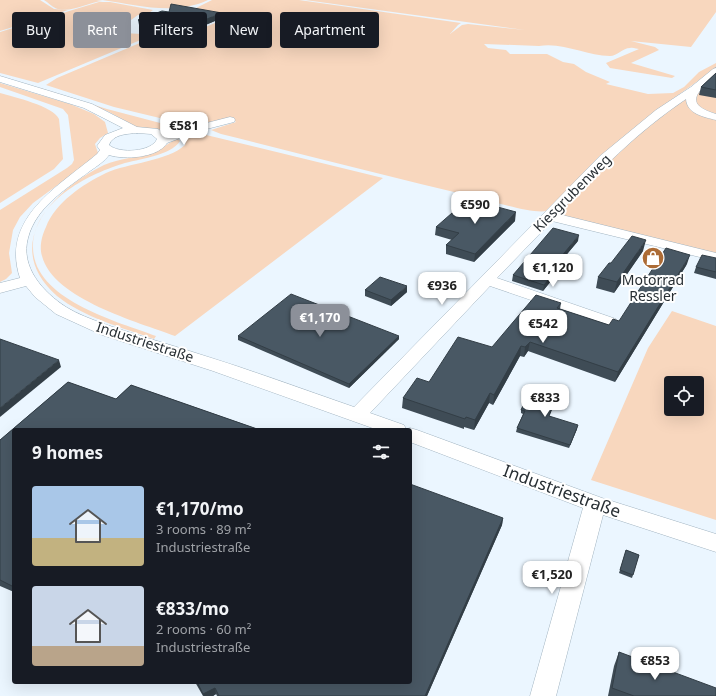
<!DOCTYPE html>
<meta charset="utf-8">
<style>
body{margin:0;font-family:"Noto Sans",sans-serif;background:#20242c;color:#f1f3f6;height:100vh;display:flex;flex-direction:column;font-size:15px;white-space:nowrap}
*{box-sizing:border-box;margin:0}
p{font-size:13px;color:#9ea1a6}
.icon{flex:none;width:22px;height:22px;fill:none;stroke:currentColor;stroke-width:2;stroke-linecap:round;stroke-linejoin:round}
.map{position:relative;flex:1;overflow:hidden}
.details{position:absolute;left:12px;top:428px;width:400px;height:256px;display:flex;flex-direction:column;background:#171b24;border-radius:4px;box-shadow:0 4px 16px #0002}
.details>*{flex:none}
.hud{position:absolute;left:12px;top:12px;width:400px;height:36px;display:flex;gap:8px}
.tools{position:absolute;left:664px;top:376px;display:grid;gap:8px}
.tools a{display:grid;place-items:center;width:40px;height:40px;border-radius:4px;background:#171b24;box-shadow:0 4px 16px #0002;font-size:20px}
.price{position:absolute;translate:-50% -34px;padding:0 9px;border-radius:8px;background:#fff;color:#222;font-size:13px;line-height:26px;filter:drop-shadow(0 1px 2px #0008)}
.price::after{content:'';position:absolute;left:50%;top:24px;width:12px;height:9px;margin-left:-6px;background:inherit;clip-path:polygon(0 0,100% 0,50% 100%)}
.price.on{background:#8c9099;color:#fff}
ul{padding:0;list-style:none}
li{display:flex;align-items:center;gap:12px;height:100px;padding:0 20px}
li span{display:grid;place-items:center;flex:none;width:112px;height:80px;border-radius:4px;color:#555}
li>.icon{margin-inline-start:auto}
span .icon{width:48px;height:48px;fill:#fffc;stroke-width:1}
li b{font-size:17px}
h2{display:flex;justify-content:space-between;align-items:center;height:48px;padding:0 20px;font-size:17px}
.tag{padding:0 14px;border-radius:4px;background:#171b24;box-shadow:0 4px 16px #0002;font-size:14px;line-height:36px}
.tag.on{background:#8c9099;color:#fff}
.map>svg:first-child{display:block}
.green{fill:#f8d7be;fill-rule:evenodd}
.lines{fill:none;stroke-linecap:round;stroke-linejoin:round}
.street-casing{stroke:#a2b4c1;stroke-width:1}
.street{fill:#fff;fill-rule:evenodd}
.wall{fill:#3f4c56}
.shaded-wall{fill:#333e46}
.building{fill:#495864;stroke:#333e46}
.labels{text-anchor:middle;stroke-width:4;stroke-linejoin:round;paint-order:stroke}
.street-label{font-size:14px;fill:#272e33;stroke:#fff}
.poi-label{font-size:14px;fill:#272e33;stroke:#fff}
.near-street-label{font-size:17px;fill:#272e33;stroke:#fff}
</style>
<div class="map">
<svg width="716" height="696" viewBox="0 0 716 696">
<rect width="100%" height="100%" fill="#ebf6ff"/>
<g class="green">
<polygon points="0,0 40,0 54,9 68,10 0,31"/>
<path d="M44,0H96L103,1C88,2 72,13 58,9C53,8 49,3 44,0Z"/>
<path d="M102,0H208C174,16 138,5 102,0Z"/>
<path d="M212,0H299L461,23L458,25L450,34L462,25L468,24L525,30L305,0H716V12L691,47L631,41L655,47L659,50L631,63L675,76L672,78L610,68L606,63L639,49C637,49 633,47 630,48C623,48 617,56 610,56C586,56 564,42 539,46L484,44L488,48L506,50L510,54H547L563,62L574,64L586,72L610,82L606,84L648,94L673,93L684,87L699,72L716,63V68L663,106L547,211C531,214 492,201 475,197C390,177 306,155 221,134L211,130L236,122L231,118L193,126L114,107L46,85L57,78L154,37L172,39L181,37L215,23L222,17L220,13L192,10Z"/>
<polygon points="99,2 110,2 153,10 146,15 138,15 131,20 125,22 122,25 122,33 142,34 150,36 38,83 0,73 0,32"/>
<polygon points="716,78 716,116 701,111 694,99 697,94"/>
<polygon points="0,83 70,104 94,114 105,122 108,133 100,138 95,144 98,153 85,165 33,203 20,217 13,230 9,253 12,273 6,279 0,282 0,210 67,168 72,164 74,160 68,115 63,109 0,87"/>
<polygon points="40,88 107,109 164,124 169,127 170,129 166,130 136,127 109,112 92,105 40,89"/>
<path d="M0,93C14,97 53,106 59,119L63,159L54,169L0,203Z"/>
<polygon points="687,97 688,104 716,118 716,255 570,219 558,214 626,142"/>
<path d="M198,133L383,178L175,336C138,322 53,299 42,256C39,247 42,235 46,227C55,203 83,184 106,173C128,163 168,161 185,145L187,137Z"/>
<path d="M178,139L180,141C171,156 137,159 122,164C86,175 35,202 33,245C31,299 116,321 156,336L154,339C123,328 83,317 57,296C0,246 52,190 104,165C120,158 136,158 151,153C162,150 168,142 178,139Z"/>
<path d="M672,311L716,326V520L591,480L648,348ZM671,383H697V409H671Z"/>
</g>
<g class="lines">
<g class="street-casing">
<path id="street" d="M716,68V76C698,91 682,104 716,114V120C704,117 687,114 686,99C637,132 598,172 558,214L716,253V261L552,221L497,278L616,319L618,322L616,325L610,327L604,325L490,286L370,413L404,425L406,429L410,428L417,430L602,498L716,534V552L603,515L556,696H530L583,508L410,442V430H378L213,371L102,335L56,314L35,297L26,286L0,293V283L20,278C0,218 59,186 97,154L100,150L97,146L105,135L123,128L84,108L0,82V76L92,104L137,127L158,129L167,136L191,127L230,117L234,118L235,120L234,122L199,131L167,143C158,158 124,160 109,155C104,162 97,166 90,171C66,189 36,207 28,238C20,267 43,292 66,307C77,314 91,319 104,324C136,335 168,344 199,354C251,370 302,389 354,407L600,156L656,110L691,87L713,69ZM137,133L151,134L157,139C152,152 119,154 109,145C113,134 127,134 137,133Z"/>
</g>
<use href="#street" class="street"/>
</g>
<g class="wall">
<polygon points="169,12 222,18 203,26 192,23 173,31 139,25 138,20"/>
<polygon points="716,73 716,98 699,95 701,87"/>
<polygon points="515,221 474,262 446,254 446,245 452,240 435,235 436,227"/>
<polygon points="578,241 559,264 561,265 559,271 543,291 512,281 513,275"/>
<polygon points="643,251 614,293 596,288 598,277 611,263"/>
<polygon points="716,258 716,279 694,273 696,267"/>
<polygon points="687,264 615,382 528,351 524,357 520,356 493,405 489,403 474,430 464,427 464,429 402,408 403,398 429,382 492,347 561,303 560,309 609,325 619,321"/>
<polygon points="365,290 407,292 391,306 365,296"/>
<polygon points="238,336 399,336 399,339 349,388 238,340"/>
<polygon points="68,382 116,399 131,385 260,430 14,430 14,592 0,586 0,440"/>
<polygon points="556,399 549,416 577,429 569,448 516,432 517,428 523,414 521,413 521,410"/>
<polygon points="503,518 502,525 427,696 217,696 216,694 213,696 203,696 195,682 410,682"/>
<polygon points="626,550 639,555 632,578 619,573"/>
<polygon points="619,652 716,696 608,696 614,666"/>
</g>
<g class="shaded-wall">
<polygon points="222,13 222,18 203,26 202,21"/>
<polygon points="191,18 192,23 173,31 172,26"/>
<polygon points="516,212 515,221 474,262 475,254"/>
<polygon points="579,235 578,241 554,269 556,263"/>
<polygon points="646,240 643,251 614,293 617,282"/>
<polygon points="690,255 687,264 615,382 618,372"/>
<polygon points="561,265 559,271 543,291 544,285"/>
<polygon points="407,286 407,292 391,306 391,300"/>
<polygon points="399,336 399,339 349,388 349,384"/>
<polygon points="530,342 528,351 524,357 525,347"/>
<polygon points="521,346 520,356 493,405 494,395"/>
<polygon points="59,360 61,367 0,417 0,408"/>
<polygon points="490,393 489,403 474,430 475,420"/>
<polygon points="578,425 577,429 569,448 570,445"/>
<polygon points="503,518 502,525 427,696 425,696"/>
<polygon points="215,688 216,694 213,696 204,696 203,694"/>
</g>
<g class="building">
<polygon points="171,4 222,13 202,21 191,18 172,26 138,20 162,11 169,12"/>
<polygon points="716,73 716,90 701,87"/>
<polygon points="468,199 516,212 475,254 446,245 459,233 436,227"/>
<polygon points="553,228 579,235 556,263 561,265 544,285 513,275"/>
<polygon points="632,236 646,240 617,282 598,277 609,263 611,263"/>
<polygon points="666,248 690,255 618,372 530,342 525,347 521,346 494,395 490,393 475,420 466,417 465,419 403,398 417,378 429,382 458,337 492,347 536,295 561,303 557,308 609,325 613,319 619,321"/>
<polygon points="702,255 716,258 716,272 696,267"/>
<polygon points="380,277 407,286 391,300 365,290"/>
<polygon points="291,294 399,336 349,384 238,336"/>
<polygon points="0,339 59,360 0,408"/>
<polygon points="68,382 116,399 131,385 260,430 14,430 14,587 0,580 0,440"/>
<polygon points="531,388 557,396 549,416 578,425 570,445 517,428 525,411 521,410"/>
<polygon points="410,484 503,518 425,696 219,696 215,688 203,694 197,682 410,682"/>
<polygon points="626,550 639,555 633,575 620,570"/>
<polygon points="619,652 716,688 716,696 634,696 612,688"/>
</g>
<defs>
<g id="shop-disc" transform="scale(1.15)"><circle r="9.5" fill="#ac6b35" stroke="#fff"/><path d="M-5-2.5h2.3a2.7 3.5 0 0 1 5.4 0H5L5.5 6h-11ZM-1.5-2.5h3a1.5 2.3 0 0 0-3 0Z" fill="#fff"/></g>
</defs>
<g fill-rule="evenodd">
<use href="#shop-disc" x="653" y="258"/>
</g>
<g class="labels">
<g class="street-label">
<text transform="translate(572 193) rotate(-45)" y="5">Kiesgrubenweg</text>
<text transform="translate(145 342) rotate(18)" y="5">Industriestraße</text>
</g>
<g class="poi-label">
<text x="653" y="285">Motorrad<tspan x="653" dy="16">Ressler</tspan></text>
</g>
<g class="near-street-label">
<text transform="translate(562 491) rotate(20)" y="6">Industriestraße</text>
</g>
</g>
</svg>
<div class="tools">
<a><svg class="icon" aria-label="locate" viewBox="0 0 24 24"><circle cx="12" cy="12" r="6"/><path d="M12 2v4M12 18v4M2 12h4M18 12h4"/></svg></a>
</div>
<b class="price" style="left:184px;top:146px">€581</b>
<b class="price" style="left:475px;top:225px">€590</b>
<b class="price" style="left:553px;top:288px">€1,120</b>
<b class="price" style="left:442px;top:306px">€936</b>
<b class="price on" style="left:320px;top:338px">€1,170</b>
<b class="price" style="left:543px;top:344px">€542</b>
<b class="price" style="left:545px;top:418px">€833</b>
<b class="price" style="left:552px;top:595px">€1,520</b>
<b class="price" style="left:655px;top:681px">€853</b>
<div class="hud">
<a class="tag">Buy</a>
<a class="tag on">Rent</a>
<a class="tag">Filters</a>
<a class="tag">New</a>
<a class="tag">Apartment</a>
</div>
<section class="details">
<h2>9 homes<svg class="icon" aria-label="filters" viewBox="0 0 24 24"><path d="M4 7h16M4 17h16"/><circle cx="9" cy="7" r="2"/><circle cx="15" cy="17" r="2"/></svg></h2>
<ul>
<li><span style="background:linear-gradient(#a9c7e8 65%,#c2b280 0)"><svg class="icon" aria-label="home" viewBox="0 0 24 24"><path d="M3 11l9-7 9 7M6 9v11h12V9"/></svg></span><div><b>€1,170/mo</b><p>3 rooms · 89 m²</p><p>Industriestraße</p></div></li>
<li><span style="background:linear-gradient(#c9d6e8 75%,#b9a48a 0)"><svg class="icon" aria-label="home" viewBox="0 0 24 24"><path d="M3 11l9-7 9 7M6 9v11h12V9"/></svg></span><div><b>€833/mo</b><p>2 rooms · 60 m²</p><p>Industriestraße</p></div></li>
</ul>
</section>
</div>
